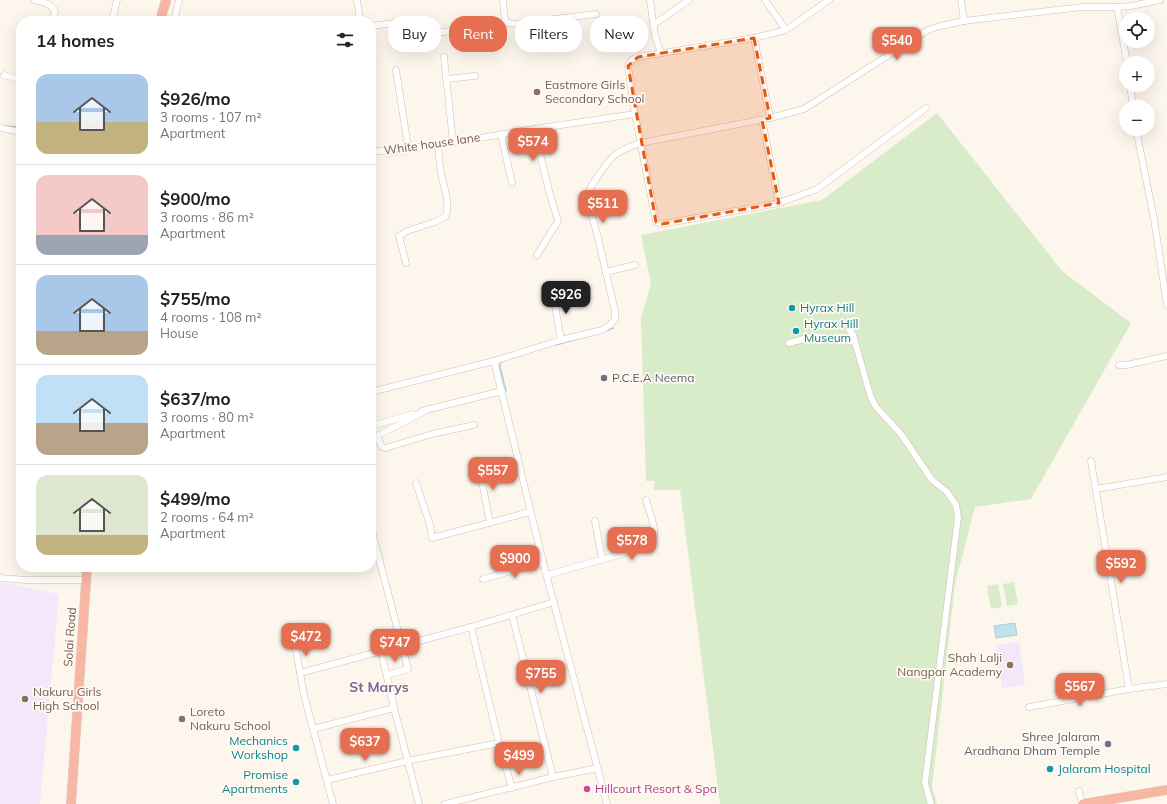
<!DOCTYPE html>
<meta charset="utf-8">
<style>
body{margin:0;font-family:Mulish,sans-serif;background:#f2f2f2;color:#222;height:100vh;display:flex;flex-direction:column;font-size:15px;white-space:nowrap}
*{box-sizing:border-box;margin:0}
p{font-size:13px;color:#767676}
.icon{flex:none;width:22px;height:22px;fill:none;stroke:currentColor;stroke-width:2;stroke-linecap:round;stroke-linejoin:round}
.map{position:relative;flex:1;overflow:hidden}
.sheet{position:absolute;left:16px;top:16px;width:360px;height:556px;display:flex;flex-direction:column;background:#fff;border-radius:16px;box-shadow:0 4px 16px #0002}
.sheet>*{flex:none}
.banner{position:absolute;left:388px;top:16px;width:380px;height:36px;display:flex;gap:8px}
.tools{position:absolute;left:1119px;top:12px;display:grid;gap:8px}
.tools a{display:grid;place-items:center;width:36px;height:36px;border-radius:50%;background:#fff;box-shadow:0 4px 16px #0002;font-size:20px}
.price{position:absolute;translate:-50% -34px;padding:0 9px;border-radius:8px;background:#e76f51;color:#fff;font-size:13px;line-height:26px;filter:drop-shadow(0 1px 2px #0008)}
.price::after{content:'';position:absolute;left:50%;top:24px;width:12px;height:9px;margin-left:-6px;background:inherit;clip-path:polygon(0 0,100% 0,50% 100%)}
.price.on{background:#222;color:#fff}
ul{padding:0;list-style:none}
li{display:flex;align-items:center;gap:12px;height:100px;padding:0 20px}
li+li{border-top:1px solid #e0e0e0}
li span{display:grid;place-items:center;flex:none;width:112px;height:80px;border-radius:12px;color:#555}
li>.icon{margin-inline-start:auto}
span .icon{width:48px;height:48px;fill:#fffc;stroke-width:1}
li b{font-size:17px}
h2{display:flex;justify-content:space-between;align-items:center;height:48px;padding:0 20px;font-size:17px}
.tag{padding:0 14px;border-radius:16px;background:#fff;box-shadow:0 4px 16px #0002;font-size:14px;line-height:36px}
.tag.on{background:#e76f51;color:#fff}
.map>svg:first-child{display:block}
.commercial{fill:#fde8e0}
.education{fill:#f3e8fa}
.green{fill:#d8ecc9}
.water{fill:#bfe3e8;stroke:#a5d3da}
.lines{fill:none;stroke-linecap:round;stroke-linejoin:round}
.stream{stroke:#a5d3da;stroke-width:1.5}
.minor-casing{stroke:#d1beb0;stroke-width:7}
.highway-casing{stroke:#dad1cd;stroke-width:10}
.minor{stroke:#fff;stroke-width:6}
.highway{stroke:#f7b7a3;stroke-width:9}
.marked{fill:#e8590c;fill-opacity:0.2;stroke:#e8590c;stroke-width:3;stroke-dasharray:8 5;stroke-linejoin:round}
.education-dot{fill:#8d6e63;stroke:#fffaf3;stroke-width:1.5}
.culture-dot{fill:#0f9aa8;stroke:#fffaf3;stroke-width:1.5}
.worship-dot{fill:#6b7280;stroke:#fffaf3;stroke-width:1.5}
.hotel-dot{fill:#d1479c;stroke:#fffaf3;stroke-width:1.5}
.labels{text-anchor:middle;stroke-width:3.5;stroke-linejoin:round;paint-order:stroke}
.education-label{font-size:12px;fill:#785e54;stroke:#fffaf3;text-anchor:start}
.street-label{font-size:12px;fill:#7a5c4d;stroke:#fffaf3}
.culture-label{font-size:12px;fill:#0d838f;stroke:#fffaf3;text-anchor:start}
.worship-label{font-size:12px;fill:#5b616d;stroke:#fffaf3;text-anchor:start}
.hotel-label{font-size:12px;fill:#b23c85;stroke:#fffaf3;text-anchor:start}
.quarter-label{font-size:14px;font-weight:bold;fill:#846695;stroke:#fffaf3}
</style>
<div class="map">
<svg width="1167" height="804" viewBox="0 0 1167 804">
<rect width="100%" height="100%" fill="#fdf6ec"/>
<polygon class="commercial" points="407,150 407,155 386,158 385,153"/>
<g class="education">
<polygon points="0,582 59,594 40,804 0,804"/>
<polygon points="1019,642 1025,685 1002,688 996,645"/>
</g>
<g class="green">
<polygon points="937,113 1062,271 1131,323 1031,499 975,507 955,584 932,787 937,804 720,804 680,490 653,490 655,481 646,481 641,318 651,284 641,235 822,200"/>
<polygon points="1014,582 1018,604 1007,606 1003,584"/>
<polygon points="998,584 1002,607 991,609 987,586"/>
</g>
<polygon class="water" points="1015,623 1017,635 996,638 994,626"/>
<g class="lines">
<g class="stream">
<polyline points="167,11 170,3"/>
<polyline points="3,126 21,127"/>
<polyline points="608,330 613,328"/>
<polyline points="556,345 588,336"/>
<polyline points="501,361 500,367 506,391"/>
</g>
<g class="minor-casing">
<g id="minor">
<path d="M34,0C42,2 50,3 55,11L52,21"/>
<polyline points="357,0 360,21"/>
<polyline points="503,0 505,22 514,24 596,14"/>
<polyline points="650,0 655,36 661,53"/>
<polyline points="765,0 786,30"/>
<polyline points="829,0 786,30 754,38 638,57 632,60 628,66 635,114 656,222 662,224 779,203 817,189 926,108"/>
<polyline points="961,0 964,21"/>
<polyline points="1117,7 1127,63"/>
<polyline points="112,21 117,0"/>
<polyline points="174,21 179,0"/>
<polyline points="653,25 689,0"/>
<polyline points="371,26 403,22"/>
<polyline points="425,35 505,22"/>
<polyline points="754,38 770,118"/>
<polyline points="444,57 453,142"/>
<polyline points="396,70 408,147"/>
<polyline points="4,75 21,80"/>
<polyline points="446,79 475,76"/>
<polyline points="1130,85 1133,107"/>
<polyline points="762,120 779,203"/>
<polyline points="0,128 21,132"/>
<polyline points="534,129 549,191 558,221 537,255"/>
<polyline points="1136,129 1154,219 1167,305"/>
<polyline points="501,134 512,183"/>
<polyline points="371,152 438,145 534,129 635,114"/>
<path d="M406,263L399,236L407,231L435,222L446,216C450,201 444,188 441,173C439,163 439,154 438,145"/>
<polyline points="606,272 635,265"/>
<polyline points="553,294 561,340"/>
<polyline points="849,329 853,335 871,398 876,407 901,434 932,480 947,492 956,505 958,517 925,783 931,804"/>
<polyline points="789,343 815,336 855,342"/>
<polyline points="494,361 543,562 607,804"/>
<polyline points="1119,365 1127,365 1167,356"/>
<path d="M371,392L494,361L561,340L602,330L610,325L615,319V311L597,234L587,199L588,193L590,188C597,178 606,162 615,155C622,149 632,146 641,143L770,118L804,109L928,30L940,26L964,21L1082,7H1117L1131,6L1160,0"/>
<polyline points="422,411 502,391"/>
<polyline points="425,411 377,436 382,447 385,448 389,447 432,434 474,425"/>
<polyline points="371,426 413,414"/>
<polyline points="1091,461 1129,689 1167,684"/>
<polyline points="478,462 490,523"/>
<polyline points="416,483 430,525 432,538 530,512"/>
<polyline points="1096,489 1167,477"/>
<polyline points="595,521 602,559"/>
<polyline points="371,528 408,669 387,675"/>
<path d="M547,575L650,546C661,538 649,511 646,500"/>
<polyline points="0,578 26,580 86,580"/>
<polyline points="483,579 543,562"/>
<polyline points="512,615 553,777"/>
<polyline points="471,627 499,743 512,788"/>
<polyline points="297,642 296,650 300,673"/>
<polyline points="381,651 394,708 419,804"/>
<polyline points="1029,707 1129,689"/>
<polyline points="313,729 394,708"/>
<polyline points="327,780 407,761 499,743"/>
<polyline points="1079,791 1082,804"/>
<polyline points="333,804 304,695 300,673 471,627 554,602"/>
<polyline points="445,804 553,777 598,768"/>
</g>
</g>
<g class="highway-casing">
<g id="highway">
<polyline points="160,21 166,0"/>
<polyline points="71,804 87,567"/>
<polyline points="1083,804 1167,790"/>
</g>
</g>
<use href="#minor" class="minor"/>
<use href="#highway" class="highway"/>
</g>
<path class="marked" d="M754,38L770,118L762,120L779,203L662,224L656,222L628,66L638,57Z"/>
<g class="education-dot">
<circle cx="537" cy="92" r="4"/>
<circle cx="1010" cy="665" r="4"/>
<circle cx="25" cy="699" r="4"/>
<circle cx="182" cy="719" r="4"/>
</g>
<g class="culture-dot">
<circle cx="792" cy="308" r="4"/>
<circle cx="796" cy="331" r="4"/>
<circle cx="296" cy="748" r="4"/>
<circle cx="1050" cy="769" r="4"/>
<circle cx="296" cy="782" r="4"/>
</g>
<g class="worship-dot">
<circle cx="604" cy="378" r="4"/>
<circle cx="1108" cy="744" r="4"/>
</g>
<circle class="hotel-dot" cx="587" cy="789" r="4"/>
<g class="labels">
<g class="education-label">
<text x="545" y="89">Eastmore Girls<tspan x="545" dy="14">Secondary School</tspan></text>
<text x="1002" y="662" text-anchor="end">Shah Lalji<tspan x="1002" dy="14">Nangpar Academy</tspan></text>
<text x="33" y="696">Nakuru Girls<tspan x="33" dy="14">High School</tspan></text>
<text x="190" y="716">Loreto<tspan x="190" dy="14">Nakuru School</tspan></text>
</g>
<g class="street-label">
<text transform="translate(432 144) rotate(-8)" y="4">White house lane</text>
<text transform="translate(70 637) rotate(-86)" y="4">Solai Road</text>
</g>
<g class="culture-label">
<text x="800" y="312">Hyrax Hill</text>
<text x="804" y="328">Hyrax Hill<tspan x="804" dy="14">Museum</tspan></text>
<text x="288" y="745" text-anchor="end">Mechanics<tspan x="288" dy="14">Workshop</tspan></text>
<text x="1058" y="773">Jalaram Hospital</text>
<text x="288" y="779" text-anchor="end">Promise<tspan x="288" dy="14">Apartments</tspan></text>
</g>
<g class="worship-label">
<text x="612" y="382">P.C.E.A Neema</text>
<text x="1100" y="741" text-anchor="end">Shree Jalaram<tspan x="1100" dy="14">Aradhana Dham Temple</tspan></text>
</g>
<g class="hotel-label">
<text x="595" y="793">Hillcourt Resort &amp; Spa</text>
</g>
<g class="quarter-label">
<text x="379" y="692">St Marys</text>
</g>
</g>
</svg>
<div class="tools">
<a><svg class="icon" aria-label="locate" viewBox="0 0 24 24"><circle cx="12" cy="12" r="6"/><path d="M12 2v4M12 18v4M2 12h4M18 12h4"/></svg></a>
<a>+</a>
<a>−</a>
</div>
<b class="price" style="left:897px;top:61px">$540</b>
<b class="price" style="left:533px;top:162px">$574</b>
<b class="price" style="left:603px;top:224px">$511</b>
<b class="price on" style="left:566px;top:315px">$926</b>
<b class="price" style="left:493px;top:491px">$557</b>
<b class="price" style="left:632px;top:561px">$578</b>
<b class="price" style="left:515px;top:579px">$900</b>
<b class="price" style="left:1121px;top:584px">$592</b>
<b class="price" style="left:306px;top:657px">$472</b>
<b class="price" style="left:395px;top:663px">$747</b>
<b class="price" style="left:541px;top:694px">$755</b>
<b class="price" style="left:1080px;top:707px">$567</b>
<b class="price" style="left:365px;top:762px">$637</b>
<b class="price" style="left:519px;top:776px">$499</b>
<div class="banner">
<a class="tag">Buy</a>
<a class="tag on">Rent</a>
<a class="tag">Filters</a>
<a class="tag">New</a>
</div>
<section class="sheet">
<h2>14 homes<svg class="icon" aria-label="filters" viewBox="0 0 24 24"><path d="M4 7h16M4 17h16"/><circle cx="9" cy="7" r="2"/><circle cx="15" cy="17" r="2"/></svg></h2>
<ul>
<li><span style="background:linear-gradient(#a9c7e8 60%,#c2b280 0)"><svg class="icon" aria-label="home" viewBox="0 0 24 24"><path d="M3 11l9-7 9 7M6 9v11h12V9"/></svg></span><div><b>$926/mo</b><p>3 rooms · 107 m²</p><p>Apartment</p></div></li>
<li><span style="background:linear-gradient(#f6c9c9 75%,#9aa5b1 0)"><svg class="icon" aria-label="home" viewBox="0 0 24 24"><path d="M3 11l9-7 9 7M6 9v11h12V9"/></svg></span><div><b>$900/mo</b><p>3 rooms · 86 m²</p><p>Apartment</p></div></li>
<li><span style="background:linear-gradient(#a9c7e8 70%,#b9a48a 0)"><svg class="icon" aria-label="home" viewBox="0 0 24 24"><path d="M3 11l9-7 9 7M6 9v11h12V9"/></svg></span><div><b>$755/mo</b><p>4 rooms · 108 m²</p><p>House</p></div></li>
<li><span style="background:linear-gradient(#bfe0f5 60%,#b9a48a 0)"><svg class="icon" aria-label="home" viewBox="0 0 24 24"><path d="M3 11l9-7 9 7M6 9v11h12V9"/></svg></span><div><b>$637/mo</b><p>3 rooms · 80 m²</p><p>Apartment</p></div></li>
<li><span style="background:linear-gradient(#dfe7d0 75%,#c2b280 0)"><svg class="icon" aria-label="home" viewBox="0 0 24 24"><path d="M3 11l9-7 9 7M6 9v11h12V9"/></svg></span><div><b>$499/mo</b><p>2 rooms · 64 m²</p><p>Apartment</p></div></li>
</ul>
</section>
</div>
